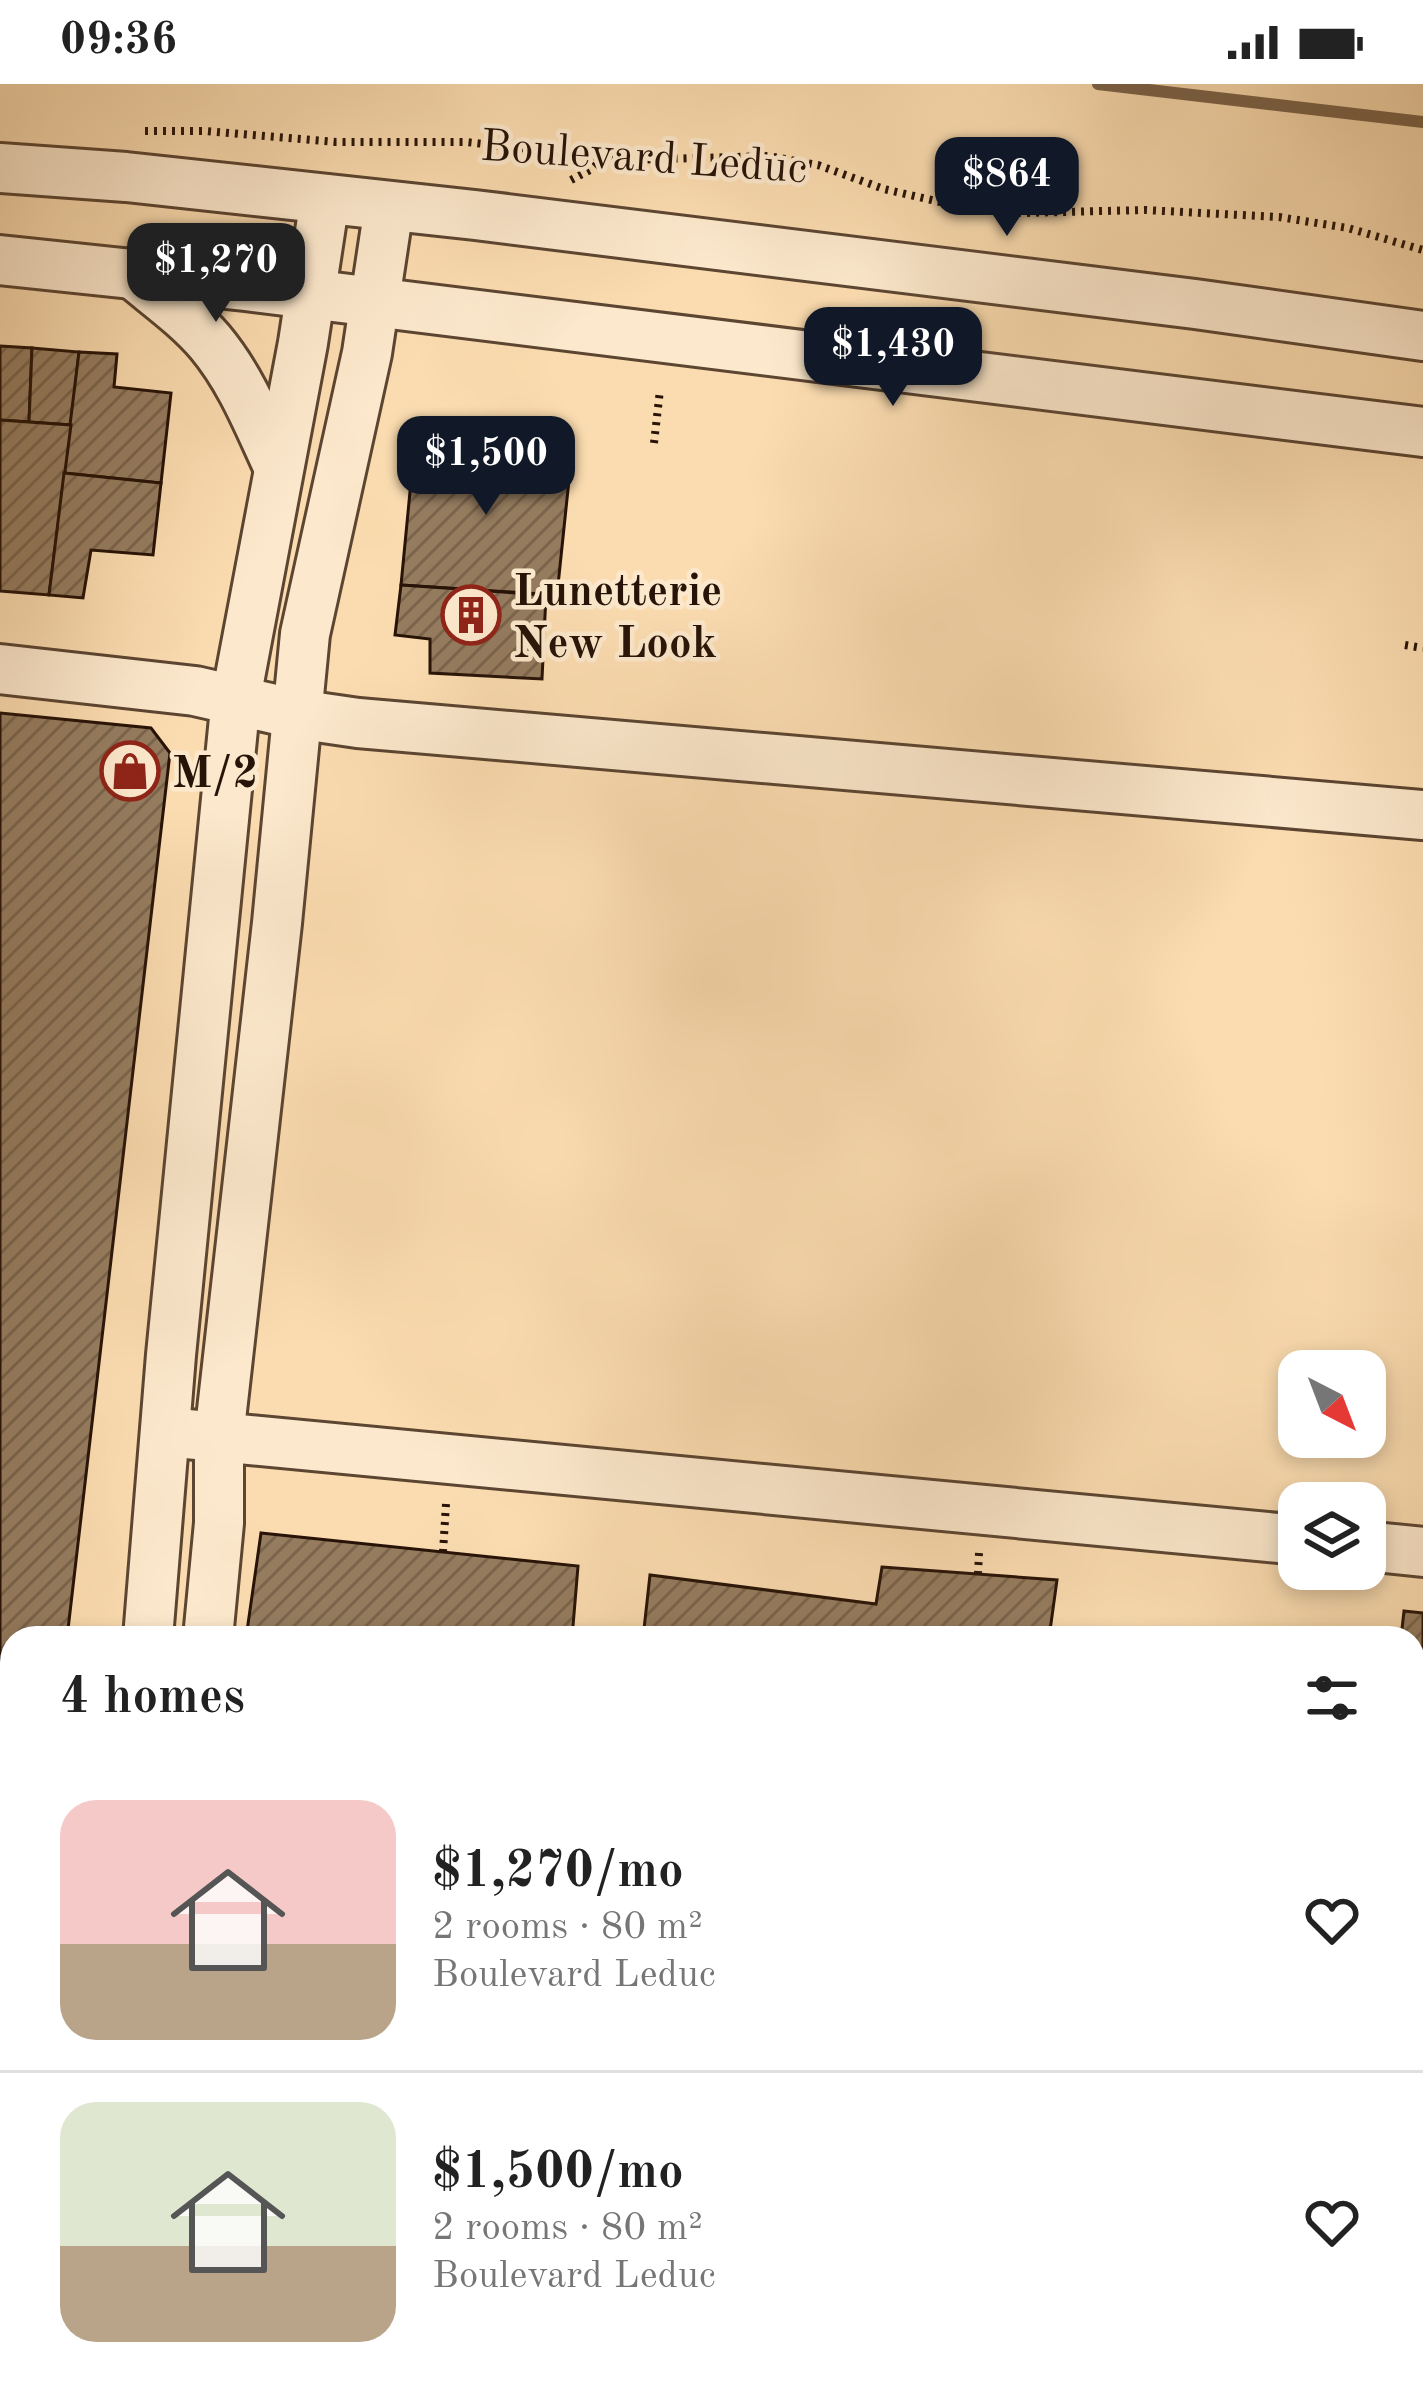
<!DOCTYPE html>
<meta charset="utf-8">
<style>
body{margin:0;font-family:"Old Standard TT",serif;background:#f6f6f6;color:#222;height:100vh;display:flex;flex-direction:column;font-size:45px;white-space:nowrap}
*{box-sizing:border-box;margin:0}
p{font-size:39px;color:#767676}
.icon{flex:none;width:66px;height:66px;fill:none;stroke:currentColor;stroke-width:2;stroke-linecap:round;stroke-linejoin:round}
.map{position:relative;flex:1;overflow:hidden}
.panel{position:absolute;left:0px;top:1542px;width:1425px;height:771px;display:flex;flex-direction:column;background:#fff;border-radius:36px 36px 0 0;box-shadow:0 6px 18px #0003}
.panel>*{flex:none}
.needle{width:78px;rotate:138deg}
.controls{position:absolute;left:1278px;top:1266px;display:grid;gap:24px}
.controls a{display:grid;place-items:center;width:108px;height:108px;border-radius:24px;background:#fff;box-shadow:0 6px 18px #0003;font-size:60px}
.price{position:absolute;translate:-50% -102px;padding:0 27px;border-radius:24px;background:#111827;color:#fff;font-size:39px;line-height:78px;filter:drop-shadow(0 3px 6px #0008)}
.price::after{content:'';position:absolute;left:50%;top:72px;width:36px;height:27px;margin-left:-18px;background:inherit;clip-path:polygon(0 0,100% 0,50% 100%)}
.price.current{background:#222;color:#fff}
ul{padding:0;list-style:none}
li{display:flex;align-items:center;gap:36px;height:300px;padding:0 60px}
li+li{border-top:3px solid #e0e0e0}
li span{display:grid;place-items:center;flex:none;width:336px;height:240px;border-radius:36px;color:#555}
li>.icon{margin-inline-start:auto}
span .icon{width:144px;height:144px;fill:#fffc;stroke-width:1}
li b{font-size:51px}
h2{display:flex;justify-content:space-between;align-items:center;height:144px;padding:0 60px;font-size:51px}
.status{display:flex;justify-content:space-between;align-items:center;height:84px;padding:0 60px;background:#fff;direction:ltr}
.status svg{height:33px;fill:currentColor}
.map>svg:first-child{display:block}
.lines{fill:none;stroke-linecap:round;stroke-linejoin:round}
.stream{stroke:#7b634a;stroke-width:12}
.building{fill:url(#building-hatch);stroke:#271307;stroke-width:3}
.minor-casing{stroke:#5c4531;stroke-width:54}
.path{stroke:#271307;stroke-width:8;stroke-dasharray:3 6;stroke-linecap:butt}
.minor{stroke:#fce8cc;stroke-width:48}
.labels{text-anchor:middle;stroke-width:9;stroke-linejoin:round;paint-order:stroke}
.street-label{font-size:45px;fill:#271307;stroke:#fce8cc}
.poi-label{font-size:45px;font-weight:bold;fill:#271307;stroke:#fce8cc;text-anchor:start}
</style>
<div class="status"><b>09:36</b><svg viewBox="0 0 49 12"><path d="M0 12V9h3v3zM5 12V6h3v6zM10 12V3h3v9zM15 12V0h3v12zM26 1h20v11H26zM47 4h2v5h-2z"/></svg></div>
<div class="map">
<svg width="1423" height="2312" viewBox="0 0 1423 2312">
<defs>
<pattern id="building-hatch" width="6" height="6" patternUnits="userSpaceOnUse" patternTransform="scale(3)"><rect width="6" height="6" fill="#957c5f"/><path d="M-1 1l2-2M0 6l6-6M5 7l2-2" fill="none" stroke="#7a644c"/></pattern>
</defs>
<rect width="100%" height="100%" fill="#fbdcb0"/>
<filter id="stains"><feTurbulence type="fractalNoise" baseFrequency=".00167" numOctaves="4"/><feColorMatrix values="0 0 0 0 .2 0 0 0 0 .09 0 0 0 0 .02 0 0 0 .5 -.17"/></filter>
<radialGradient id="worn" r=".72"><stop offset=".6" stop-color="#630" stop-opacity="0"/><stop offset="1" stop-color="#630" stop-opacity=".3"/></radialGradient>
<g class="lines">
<g class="stream">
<polyline points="1098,0 1423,38"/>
<polyline points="0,2263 12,2265"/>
<polyline points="384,2301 496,2312"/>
</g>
</g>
<g class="building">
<polygon points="0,262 32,264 29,338 0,336"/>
<polygon points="32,264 79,268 71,341 29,338"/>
<polygon points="79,268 117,270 114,303 171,309 161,399 64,389"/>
<polygon points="0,336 71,341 49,511 0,507"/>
<polygon points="415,356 572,367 557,511 401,501"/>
<polygon points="64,389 161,399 153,471 91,466 83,514 49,511"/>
<polygon points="401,501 546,511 542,595 430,589 430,555 395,551"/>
<polygon points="0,629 151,644 170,669 67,1554 12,1554 12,1706 0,1704"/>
<polygon points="261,1449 578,1482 572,1554 246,1554"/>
<polygon points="882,1483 1057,1496 1049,1554 643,1554 650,1491 876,1520"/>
<polygon points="1404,1527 1423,1529 1423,1851 1413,1851 1413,1855 1413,1554 1401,1554"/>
<polygon points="0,1862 12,1864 12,2123 0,2122"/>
<polygon points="1413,1918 1423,1918 1423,2219 1413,2218"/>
</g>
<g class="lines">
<g class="minor-casing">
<g id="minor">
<polyline points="0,84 126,93 475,131 1195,220 1423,252"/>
<polyline points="0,176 245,202 1423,348"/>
<path d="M132,189C158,211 188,232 210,258C241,295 258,339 278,382"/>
<polyline points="0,585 195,607 296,630 358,639 1423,731"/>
<polyline points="187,1350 1299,1456"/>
<polyline points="1365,1462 1423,1468"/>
<polyline points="148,1554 171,1271 236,614 303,259 325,115"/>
<polyline points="208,1554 219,1439 219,1353 277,839 305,550 367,269 389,123"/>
<polyline points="0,1774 12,1776"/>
<polyline points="1413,2295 1423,2294"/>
<polyline points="1304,2301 1348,2306 1377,2301"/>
</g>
</g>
<g class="path">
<polyline points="145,47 204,47 336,58 466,58 627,76 769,72 818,81 884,105 966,124 1022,129 1145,126 1279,133 1348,144 1423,166"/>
<polyline points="571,96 592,85 603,74"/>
<polyline points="654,359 660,306"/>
<polyline points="1405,561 1423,564"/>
<polyline points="443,1468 446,1420"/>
<polyline points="978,1490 979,1469"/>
<polyline points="0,1845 12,1846"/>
</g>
<use href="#minor" class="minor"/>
</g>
<defs>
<g id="building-ring" transform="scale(3)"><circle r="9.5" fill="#fce8cc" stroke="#8f2418" stroke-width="1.5"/><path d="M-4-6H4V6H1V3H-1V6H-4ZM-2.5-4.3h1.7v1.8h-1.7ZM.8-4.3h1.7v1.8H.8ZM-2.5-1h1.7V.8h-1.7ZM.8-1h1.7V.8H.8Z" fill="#8f2418"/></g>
<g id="shop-ring" transform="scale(3)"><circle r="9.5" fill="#fce8cc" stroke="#8f2418" stroke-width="1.5"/><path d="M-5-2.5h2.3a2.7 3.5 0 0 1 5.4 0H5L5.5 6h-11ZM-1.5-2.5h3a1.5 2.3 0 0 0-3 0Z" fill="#8f2418"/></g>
</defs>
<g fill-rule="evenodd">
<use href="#building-ring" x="471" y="531"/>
<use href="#shop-ring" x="130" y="687"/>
</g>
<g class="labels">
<g class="street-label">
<text transform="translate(644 71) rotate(4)" y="16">Boulevard Leduc</text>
</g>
<g class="poi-label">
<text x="513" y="521">Lunetterie<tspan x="513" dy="52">New Look</tspan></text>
<text x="172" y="703">M/2</text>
</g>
</g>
<rect width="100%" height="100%" filter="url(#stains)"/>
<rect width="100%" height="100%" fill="url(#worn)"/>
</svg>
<div class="controls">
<a><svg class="needle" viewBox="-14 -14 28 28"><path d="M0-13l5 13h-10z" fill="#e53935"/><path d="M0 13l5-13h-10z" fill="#767676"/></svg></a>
<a><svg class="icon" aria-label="layers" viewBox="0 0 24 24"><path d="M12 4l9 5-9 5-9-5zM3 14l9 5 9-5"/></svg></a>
</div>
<b class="price" style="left:1007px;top:155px">$864</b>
<b class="price current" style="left:216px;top:241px">$1,270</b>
<b class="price" style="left:893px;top:325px">$1,430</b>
<b class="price" style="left:486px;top:434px">$1,500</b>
<section class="panel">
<h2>4 homes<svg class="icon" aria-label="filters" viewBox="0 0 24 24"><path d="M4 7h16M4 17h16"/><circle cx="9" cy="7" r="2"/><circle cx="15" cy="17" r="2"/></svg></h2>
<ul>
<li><span style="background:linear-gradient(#f6c9c9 60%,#b9a48a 0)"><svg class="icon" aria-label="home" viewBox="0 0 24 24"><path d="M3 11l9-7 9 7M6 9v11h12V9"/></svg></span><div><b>$1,270/mo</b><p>2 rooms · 80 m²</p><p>Boulevard Leduc</p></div><svg class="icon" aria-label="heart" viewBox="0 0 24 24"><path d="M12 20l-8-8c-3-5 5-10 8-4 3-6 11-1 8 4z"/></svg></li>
<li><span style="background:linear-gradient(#dfe7d0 60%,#b9a48a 0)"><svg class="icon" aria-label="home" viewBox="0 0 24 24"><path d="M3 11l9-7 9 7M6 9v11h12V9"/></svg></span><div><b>$1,500/mo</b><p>2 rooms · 80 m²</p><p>Boulevard Leduc</p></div><svg class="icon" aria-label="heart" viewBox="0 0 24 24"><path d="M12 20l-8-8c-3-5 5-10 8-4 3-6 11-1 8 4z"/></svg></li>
</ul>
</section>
</div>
